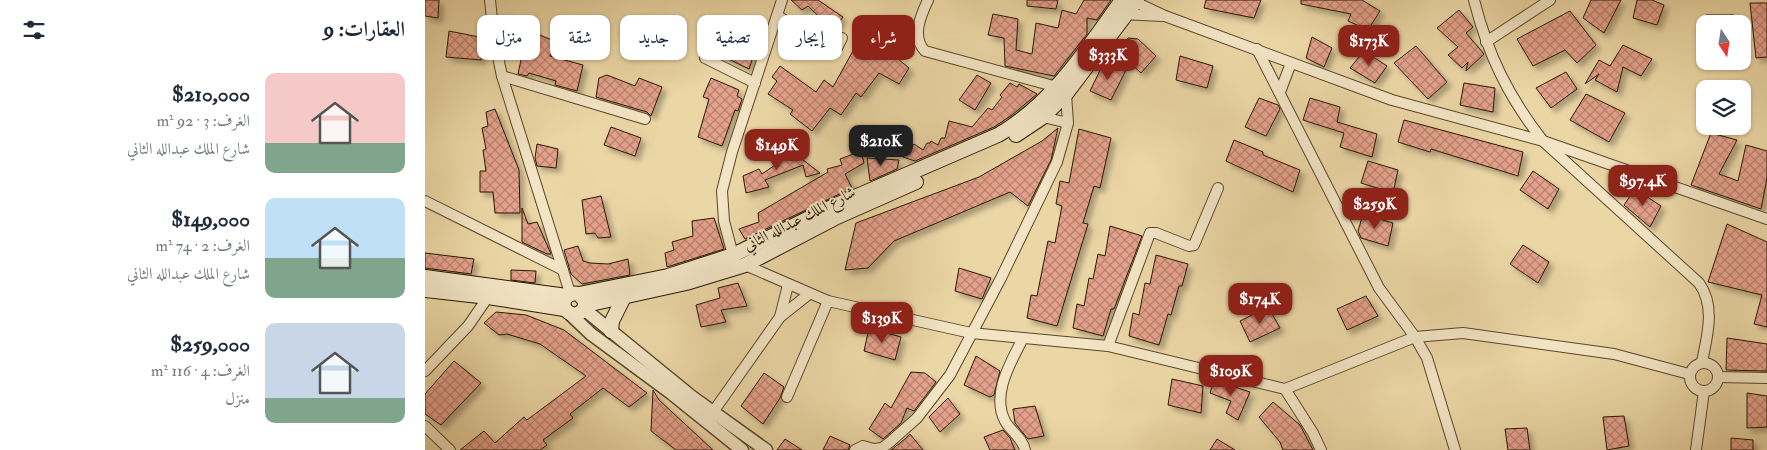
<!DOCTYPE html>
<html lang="ar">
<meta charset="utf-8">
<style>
body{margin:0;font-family:"IM FELL Double Pica",Amiri,serif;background:#f2f2f3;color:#1f2937;direction:rtl;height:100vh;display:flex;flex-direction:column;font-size:19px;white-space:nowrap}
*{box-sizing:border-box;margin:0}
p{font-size:16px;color:#747a83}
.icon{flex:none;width:28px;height:28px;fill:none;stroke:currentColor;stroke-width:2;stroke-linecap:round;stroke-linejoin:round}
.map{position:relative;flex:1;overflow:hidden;direction:ltr}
.side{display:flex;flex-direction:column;background:#fff;width:425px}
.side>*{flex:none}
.hud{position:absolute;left:15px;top:15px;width:475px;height:45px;direction:rtl;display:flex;gap:10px}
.needle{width:32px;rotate:168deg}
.fabs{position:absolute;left:1271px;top:15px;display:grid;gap:10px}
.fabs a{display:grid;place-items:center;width:55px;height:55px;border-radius:10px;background:#fff;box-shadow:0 1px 4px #0004;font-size:25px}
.price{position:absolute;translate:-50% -42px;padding:0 11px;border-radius:10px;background:#8f2418;color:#fff;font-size:16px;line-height:32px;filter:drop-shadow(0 1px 2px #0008)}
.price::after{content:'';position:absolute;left:50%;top:30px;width:15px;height:11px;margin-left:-8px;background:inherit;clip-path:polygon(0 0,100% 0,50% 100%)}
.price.selected{background:#222;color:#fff}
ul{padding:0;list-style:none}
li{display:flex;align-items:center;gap:15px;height:125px;padding:0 20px}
li span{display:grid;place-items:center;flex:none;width:140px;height:100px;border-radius:10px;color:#555}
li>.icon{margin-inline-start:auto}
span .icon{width:60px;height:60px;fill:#fffc;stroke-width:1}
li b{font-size:21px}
h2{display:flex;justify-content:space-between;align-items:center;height:60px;padding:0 20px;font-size:21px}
.chip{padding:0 18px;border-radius:10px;background:#fff;box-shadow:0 1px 4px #0004;font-size:18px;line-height:45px}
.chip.selected{background:#8f2418;color:#fff}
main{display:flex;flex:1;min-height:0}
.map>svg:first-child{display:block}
.building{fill:url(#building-cross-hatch);stroke:#291700;filter:url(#shadow)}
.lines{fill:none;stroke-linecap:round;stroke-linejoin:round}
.minor-casing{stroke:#5a4729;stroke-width:12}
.tertiary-casing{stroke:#5a4729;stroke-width:15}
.secondary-casing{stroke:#291700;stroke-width:16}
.minor{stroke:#f2e4c4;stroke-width:10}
.tertiary{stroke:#f2e4c4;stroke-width:12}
.secondary{stroke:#f2e4c4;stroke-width:14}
.labels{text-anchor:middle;stroke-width:4;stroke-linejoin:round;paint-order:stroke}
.street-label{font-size:16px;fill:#291700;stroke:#f2e4c4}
</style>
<main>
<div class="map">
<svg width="1342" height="450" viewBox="0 0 1342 450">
<defs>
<pattern id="building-cross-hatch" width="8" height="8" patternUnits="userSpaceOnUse" patternTransform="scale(1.25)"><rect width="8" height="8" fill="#e4a18b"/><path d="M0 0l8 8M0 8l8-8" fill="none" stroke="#b9826f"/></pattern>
<filter id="shadow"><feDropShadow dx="4.5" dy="4.5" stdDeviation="2.5" flood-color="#0004"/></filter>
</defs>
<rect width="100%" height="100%" fill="#ebd6a5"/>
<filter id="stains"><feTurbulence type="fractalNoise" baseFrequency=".004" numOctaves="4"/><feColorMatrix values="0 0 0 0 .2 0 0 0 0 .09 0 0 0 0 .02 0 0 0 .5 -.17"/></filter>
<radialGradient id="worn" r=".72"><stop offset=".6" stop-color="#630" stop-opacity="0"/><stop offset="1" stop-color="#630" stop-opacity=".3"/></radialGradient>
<g class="building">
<polygon points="0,0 14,0 13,18 0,16"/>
<polygon points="366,0 393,0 418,17 408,30 383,6 377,10"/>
<polygon points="602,0 633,0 631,9 602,6"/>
<polygon points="659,0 686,0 672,20 662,18 662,34 629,76 580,66 579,38 563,35 568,14 593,19 591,50 607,54 611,23 633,28 637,10 651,14"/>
<polygon points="781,0 836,0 829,18 779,8"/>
<polygon points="876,0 937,0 955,11 943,30 923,21 926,14 876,4"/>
<polygon points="1166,0 1196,0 1179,33 1158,18"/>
<polygon points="1212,0 1227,0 1239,5 1232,25 1208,18"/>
<polygon points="1325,3 1342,3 1342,57 1331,58"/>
<polygon points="1034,10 1048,27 1041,33 1059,54 1041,71 1043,62 1037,68 1023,55 1033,47 1012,28"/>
<polygon points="1145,11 1171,45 1152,63 1140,50 1108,66 1092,39"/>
<polygon points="1281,15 1309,15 1311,24 1281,24"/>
<polygon points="103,20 107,30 84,44 78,34"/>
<polygon points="24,31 59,38 56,60 21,57"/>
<polygon points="439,31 484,68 474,84 454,73 436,97 431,93 416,115 405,108 387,131 365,114 368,110 343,94 352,81 347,77 355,66 391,92 399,80 408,87"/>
<polygon points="108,32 131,42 125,56 158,65 152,91 130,85 131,81 104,73 102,76 93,74 97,55"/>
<polygon points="293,34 330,51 324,69 285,50"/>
<polygon points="887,37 907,48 899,67 881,58"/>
<polygon points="703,38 713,39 731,56 716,73 693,52"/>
<polygon points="1198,45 1227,59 1216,76 1198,67 1192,92 1170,80 1174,74 1160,84 1174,60 1185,66"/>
<polygon points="991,46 1022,82 1003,99 969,63"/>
<polygon points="939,51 962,66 950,83 925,68"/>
<polygon points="755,56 788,66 782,88 751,80"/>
<polygon points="679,62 701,70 686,100 665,91"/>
<polygon points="1141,72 1152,89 1126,108 1111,88"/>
<polygon points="182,75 210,86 214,78 237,87 226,116 222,112 171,97 174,78"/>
<polygon points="552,75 566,83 550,110 534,100"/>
<polygon points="286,78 314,90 312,96 317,99 313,111 310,110 297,146 273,137 284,99 278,97"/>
<polygon points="585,83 592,87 594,84 612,94 587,115 569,127 490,161 478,157 489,144 498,150 502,143 505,143 506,141 513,145 516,138 520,138 524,121 547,127 563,108 567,110 577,97 575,95"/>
<polygon points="1039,83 1070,88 1068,112 1035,105"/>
<polygon points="1161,94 1200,113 1184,142 1145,120"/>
<polygon points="834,98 853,105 855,109 841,136 820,127"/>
<polygon points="885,98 915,107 912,122 952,134 947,157 915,147 919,133 878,120"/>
<polygon points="70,109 94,170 95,213 70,213 68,192 55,192 55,171 61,171 58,150 61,149 57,128 63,126 61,112"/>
<polygon points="979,120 1098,152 1093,176 1006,149 1005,152 973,142"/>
<polygon points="186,127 216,138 210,156 179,145"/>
<polygon points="633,128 626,160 603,206 585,192 469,241 443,268 420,270 431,223 554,177 617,141"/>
<polygon points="654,129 686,138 675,188 669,186 658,223 663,224 632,326 602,318 606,295 612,296 623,241 630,243 637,206 631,204 635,181 644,183"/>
<polygon points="1286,133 1312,140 1294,174 1313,181 1321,145 1342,151 1342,178 1336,209 1266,185"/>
<polygon points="809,140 838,152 838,155 875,170 868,192 801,161"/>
<polygon points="112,144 133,149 131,168 112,166 110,158"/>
<polygon points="364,149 395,173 381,177 378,165 340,180 344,187 321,193 318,176 334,169 337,174 353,163 351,155"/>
<polygon points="436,151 439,163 420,174 427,188 320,239 314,229 334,222 333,213 403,172 402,169 417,165 415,159"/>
<polygon points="442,158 474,160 472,169 445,181"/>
<polygon points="943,161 973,170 968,193 936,183"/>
<polygon points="1108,171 1134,189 1123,209 1095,190"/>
<polygon points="1210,189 1236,206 1225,227 1199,205"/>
<polygon points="176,196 186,237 173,238 170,233 161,234 157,200"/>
<polygon points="97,208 103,224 112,222 126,254 122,254 97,242"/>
<polygon points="938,214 968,223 963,246 936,238 933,231"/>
<polygon points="289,218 299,249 242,267 240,253 249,250 247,242 268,236 267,221"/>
<polygon points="1302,224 1342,242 1342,327 1329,324 1337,295 1283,282"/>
<polygon points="685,226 717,236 689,309 686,309 678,336 648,328 652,304 659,306 664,278 668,279 673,254 680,256"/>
<polygon points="1098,245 1124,262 1113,283 1085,264"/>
<polygon points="153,246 158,261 165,263 183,264 203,259 205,275 157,284 146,274 139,250"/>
<polygon points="0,253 49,259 46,274 0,268"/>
<polygon points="731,255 763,264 757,286 754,286 746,315 743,314 734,345 704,336 708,313 714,315 720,283 725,284"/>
<polygon points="534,268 566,278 557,299 530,291"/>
<polygon points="86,270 111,271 110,283 86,280"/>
<polygon points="313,283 322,306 296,310 301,322 276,327 271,305 295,298 293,288"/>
<polygon points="941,296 953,316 922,330 912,309"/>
<polygon points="843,307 855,328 825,342 815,321"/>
<polygon points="71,312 101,315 139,330 222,393 204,407 178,388 145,414 148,418 118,440 122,445 115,450 35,450 59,431 70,443 99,417 102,420 161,376 115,344 82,334 74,335 59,323"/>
<polygon points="444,328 476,337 470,360 439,351"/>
<polygon points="1302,338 1342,344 1342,371 1301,370"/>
<polygon points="551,356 575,371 569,395 565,397 539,385"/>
<polygon points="29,361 56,383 16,425 0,414 0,394"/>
<polygon points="486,372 500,373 511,382 489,411 482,408 476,423 458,439 444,429 460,403 466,408"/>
<polygon points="339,373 359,387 355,398 338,424 316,406"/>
<polygon points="747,379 778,386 776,413 743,405"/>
<polygon points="789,380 825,392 813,420 801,413 806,401 785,393"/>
<polygon points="228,390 234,400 288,450 251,450 226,431"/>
<polygon points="1322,393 1342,396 1342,427 1322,428"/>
<polygon points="523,398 535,414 515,432 504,417"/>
<polygon points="848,402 875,425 888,450 858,450 855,442 834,417"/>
<polygon points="610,406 619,436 603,439 590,423 588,409"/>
<polygon points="1199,416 1204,446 1182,450 1178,417"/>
<polygon points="1102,428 1105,450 1083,450 1080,429"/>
<polygon points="578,430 585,438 590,450 565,450 559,437"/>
<polygon points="485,434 498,450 466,450 480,439"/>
<polygon points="405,436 425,445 423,450 398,450"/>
<polygon points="1306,438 1328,440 1328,450 1306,450"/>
<polygon points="360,439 377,450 352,450"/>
<polygon points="792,439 810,450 785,450"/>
</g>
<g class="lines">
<g class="minor-casing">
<g id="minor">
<polyline points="65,0 69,38 77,76 145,293"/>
<polyline points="706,0 740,16 967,100 1118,141 1342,219"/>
<path d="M1049,0C1063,55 1083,96 1118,141L1274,283C1291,307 1282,336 1277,362"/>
<polyline points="697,14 737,16"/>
<polyline points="353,16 402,49 412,48 417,38"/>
<polyline points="1061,42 1125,0"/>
<polyline points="832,49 954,288 990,337 1002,358 1030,450"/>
<polyline points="280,58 330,83"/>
<polyline points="77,76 220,119"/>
<polyline points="855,92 866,63"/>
<polyline points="618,117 643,123"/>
<polyline points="0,201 138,270"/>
<polyline points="308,255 299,221 297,191 307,152 357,0"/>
<polyline points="320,265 403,301 546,333 683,346 860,389 888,433 896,450"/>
<polyline points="355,317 363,285"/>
<path d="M598,338C586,362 566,394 580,421C586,432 597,437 600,450"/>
<polyline points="683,346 725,233 731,233 764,246 769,245 793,188"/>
<circle cx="1279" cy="377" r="14"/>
<polyline points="0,371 43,326 63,297"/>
<polyline points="1293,377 1342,378"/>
<polyline points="860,389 990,337 1038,333 1189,354 1264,374"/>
<polyline points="362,397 403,301"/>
<polyline points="288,412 355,317 384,294"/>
<polyline points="0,426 25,450"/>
<path d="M430,450L438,446L449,449L457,448L465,442L492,418L525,375L576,278L632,162L643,123L641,94L632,87L500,51C486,37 496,15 503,0"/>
<polyline points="1271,450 1279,391"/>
</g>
</g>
<g class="tertiary-casing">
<g id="tertiary">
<polyline points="159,309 267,397 341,450"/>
<polyline points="146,315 166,334 246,393 317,450"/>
</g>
</g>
<g class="secondary-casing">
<g id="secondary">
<polyline points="591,135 618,117 641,94 712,0"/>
<polyline points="0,277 142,296"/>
<polyline points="0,290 63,297 139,309"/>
<path d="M154,294L160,301C161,317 142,319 138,304C140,295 146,292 154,294L243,276L308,255L409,206L573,135C627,104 661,50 697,0"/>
<polyline points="161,305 261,283 320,265 412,217 491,182"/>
<polyline points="186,331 187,321 198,299"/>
</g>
</g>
<use href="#minor" class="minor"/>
<use href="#tertiary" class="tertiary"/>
<use href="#secondary" class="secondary"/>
</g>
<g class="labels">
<g class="street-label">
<text transform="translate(374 218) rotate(-27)" y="6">شارع الملك عبدالله الثاني</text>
</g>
</g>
<rect width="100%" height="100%" filter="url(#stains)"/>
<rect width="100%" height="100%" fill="url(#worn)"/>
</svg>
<div class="fabs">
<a><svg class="needle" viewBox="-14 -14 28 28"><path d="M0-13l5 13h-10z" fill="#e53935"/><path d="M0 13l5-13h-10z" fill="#747a83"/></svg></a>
<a><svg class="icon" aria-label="layers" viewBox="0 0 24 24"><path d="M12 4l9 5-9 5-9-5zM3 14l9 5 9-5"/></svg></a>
</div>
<b class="price" style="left:944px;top:67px">$173K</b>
<b class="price" style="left:683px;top:81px">$333K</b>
<b class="price selected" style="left:456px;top:167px">$210K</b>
<b class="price" style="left:352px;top:171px">$149K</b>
<b class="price" style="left:1218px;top:207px">$97.4K</b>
<b class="price" style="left:950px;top:230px">$259K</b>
<b class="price" style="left:835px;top:325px">$174K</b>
<b class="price" style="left:457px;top:344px">$139K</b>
<b class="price" style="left:806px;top:397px">$109K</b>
<div class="hud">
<a class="chip selected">شراء</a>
<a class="chip">إيجار</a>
<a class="chip">تصفية</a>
<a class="chip">جديد</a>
<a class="chip">شقة</a>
<a class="chip">منزل</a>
</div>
</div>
<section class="side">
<h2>العقارات: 9<svg class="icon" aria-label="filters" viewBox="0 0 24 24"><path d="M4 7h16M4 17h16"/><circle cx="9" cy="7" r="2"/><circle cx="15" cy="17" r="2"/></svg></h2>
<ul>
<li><span style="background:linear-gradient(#f6c9c9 70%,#7fa58c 0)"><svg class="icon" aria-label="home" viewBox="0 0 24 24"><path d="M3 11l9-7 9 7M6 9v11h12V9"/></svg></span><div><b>$210,000</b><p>الغرف: 3 · 92 m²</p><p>شارع الملك عبدالله الثاني</p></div></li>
<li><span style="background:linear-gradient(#bfe0f5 60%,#7fa58c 0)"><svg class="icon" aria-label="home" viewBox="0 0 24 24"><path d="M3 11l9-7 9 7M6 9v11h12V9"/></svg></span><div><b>$149,000</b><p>الغرف: 2 · 74 m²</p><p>شارع الملك عبدالله الثاني</p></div></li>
<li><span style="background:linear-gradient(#c9d6e8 75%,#7fa58c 0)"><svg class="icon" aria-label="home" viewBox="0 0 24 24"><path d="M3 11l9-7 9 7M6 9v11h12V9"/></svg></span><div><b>$259,000</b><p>الغرف: 4 · 116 m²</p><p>منزل</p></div></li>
</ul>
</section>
</main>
